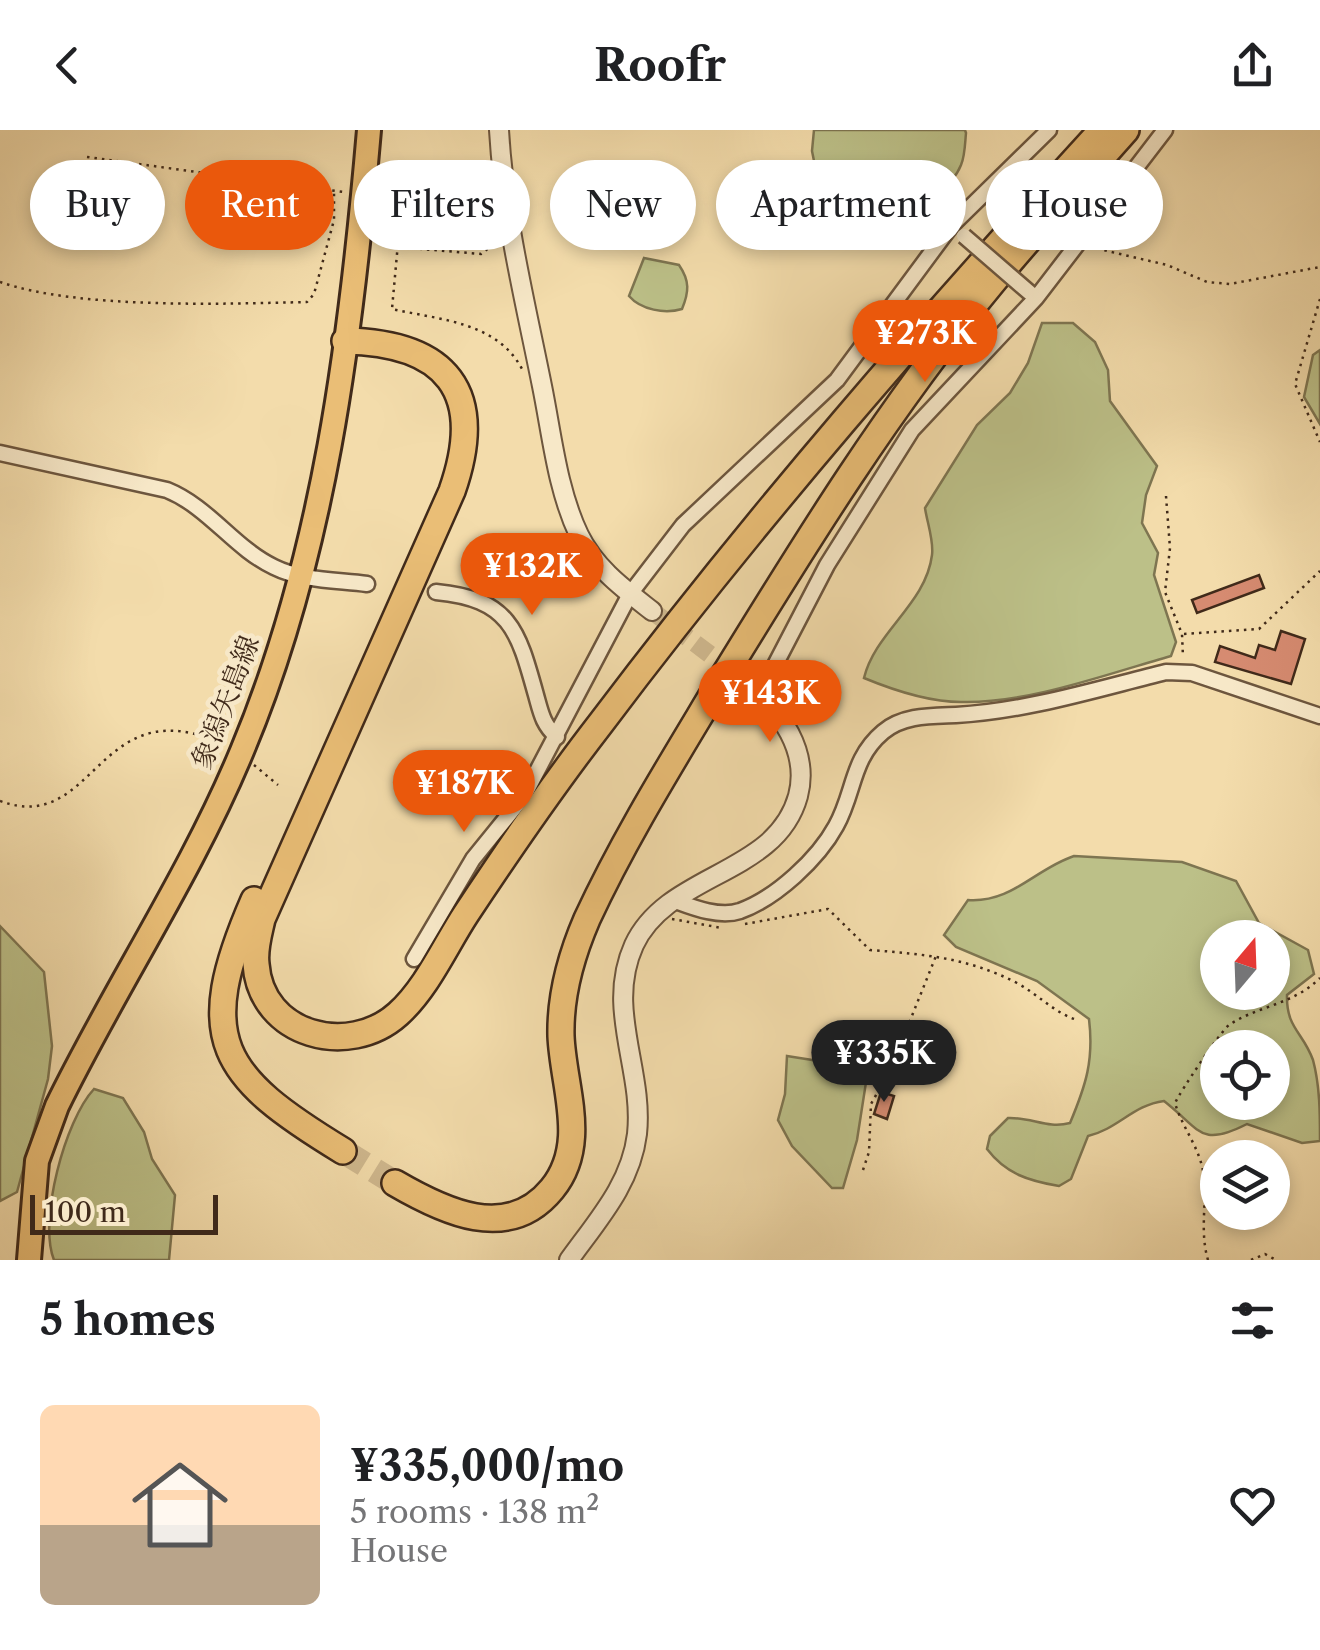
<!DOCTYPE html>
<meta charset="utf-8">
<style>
body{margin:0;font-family:"Libre Caslon Text","Noto Serif JP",serif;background:#f2f2f2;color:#202124;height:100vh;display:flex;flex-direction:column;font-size:38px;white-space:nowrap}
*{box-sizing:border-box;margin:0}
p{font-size:32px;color:#757577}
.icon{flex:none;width:55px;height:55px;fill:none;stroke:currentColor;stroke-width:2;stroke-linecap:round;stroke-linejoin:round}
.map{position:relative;height:1130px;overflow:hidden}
.sheet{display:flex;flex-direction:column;background:#fff;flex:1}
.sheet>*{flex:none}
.guide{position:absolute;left:30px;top:30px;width:1260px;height:90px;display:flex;gap:20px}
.needle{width:65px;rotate:19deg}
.buttons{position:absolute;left:1200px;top:790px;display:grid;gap:20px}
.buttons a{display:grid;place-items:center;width:90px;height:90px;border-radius:50%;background:#fff;box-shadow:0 5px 15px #0003;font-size:50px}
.scale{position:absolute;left:30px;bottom:25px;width:188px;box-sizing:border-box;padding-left:10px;border:5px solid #402a1a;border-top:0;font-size:28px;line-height:35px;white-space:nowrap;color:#402a1a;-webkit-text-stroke:8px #f7e8c8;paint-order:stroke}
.price{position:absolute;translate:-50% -85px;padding:0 22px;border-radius:35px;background:#ea580c;color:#fff;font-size:32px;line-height:65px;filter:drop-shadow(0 2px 5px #0008)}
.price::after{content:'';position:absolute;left:50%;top:60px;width:30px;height:22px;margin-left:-15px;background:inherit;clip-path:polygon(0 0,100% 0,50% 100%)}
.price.current{background:#222;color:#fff}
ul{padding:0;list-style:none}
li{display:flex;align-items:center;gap:30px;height:250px;padding:0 40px}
li span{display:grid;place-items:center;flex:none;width:280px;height:200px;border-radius:15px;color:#555}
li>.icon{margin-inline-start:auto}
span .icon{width:120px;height:120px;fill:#fffc;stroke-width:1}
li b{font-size:42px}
h2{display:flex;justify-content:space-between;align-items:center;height:120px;padding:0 40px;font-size:42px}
.chip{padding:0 35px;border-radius:45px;background:#fff;box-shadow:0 5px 15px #0003;font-size:35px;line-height:90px}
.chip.current{background:#ea580c;color:#fff}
header{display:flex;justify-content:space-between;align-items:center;height:130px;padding:0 40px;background:#fff;font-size:45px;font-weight:700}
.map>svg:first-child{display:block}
.green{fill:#bcc088;stroke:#7e7551;stroke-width:2.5;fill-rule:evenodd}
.building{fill:#d68b71;stroke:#402a1a;stroke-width:2.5}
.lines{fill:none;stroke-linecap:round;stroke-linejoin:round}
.tertiary-tunnel{stroke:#cfb88e;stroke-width:18;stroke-dasharray:18 9;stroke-linecap:butt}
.motorway-tunnel{stroke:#cfb88e;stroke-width:25;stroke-dasharray:25 12;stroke-linecap:butt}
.minor-casing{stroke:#6d563e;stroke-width:19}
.tertiary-casing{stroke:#6d563e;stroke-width:22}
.primary-casing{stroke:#402a1a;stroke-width:28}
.motorway-casing{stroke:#402a1a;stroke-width:30}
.path{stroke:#402a1a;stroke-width:2.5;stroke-dasharray:2.5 5;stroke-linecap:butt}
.minor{stroke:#f7e8c8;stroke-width:14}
.tertiary{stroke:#f7e8c8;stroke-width:18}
.primary{stroke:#eabe76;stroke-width:22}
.motorway{stroke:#eabe76;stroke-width:25}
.minor-bridge-casing{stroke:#6d563e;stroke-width:19;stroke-linecap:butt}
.minor-bridge{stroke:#f7e8c8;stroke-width:14}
.labels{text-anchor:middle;stroke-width:9;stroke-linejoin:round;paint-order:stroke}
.street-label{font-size:28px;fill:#402a1a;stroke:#f7e8c8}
</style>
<header><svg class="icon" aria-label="back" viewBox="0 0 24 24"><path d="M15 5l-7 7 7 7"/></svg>Roofr<svg class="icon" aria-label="share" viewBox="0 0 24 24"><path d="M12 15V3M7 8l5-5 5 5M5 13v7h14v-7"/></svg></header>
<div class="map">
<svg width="1320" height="1130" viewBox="0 0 1320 1130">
<rect width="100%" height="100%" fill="#f3dcab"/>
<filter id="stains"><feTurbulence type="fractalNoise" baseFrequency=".002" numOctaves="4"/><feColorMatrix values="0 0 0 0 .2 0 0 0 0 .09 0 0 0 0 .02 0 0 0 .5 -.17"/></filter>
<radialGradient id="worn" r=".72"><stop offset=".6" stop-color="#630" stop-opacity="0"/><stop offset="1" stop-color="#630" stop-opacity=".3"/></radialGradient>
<g class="green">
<path d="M814,0H965L966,3C965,13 965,26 961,35C940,87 856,70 818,51L812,21Z"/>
<path d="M644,128L679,135C690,151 689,162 682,179C665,184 641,180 629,166Z"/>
<path d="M1042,193H1073L1095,212L1108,240L1110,271L1157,336L1146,365L1142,393L1158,423L1154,445L1176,512L1171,526C1107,544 1027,574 961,572C929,572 893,560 864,548C875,502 926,474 932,425C934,411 927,392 925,378L977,295L1010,263L1028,233Z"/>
<polygon points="1320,220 1320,294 1304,267 1313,225"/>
<path d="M1074,726L1182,732L1236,751L1259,793L1308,820L1314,844L1287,865C1286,898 1303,902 1313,930C1320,956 1320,985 1320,1011L1302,1013L1247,994C1200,1018 1201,1000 1164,971C1133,975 1118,999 1088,1006L1071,1049L1059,1056C1029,1051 1006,1044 987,1019L990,1006L1008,988C1032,987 1047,999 1070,993C1086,955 1094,930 1089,889L1037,851L956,817L944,805L968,770C1012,773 1035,739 1074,726ZM1218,808H1272V862H1218ZM1218,918H1272V972H1218Z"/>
<polygon points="0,796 44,842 52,916 48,949 17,1062 0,1071"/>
<polygon points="787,926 850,936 867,946 857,1010 843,1058 832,1058 792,1016 778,990 785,964"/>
<path d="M94,959L123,968L144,1002L152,1029L175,1065L169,1130H54C38,1091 65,990 94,959Z"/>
</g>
<g class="building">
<polygon points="1259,445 1264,458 1197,483 1192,470"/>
<polygon points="1281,501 1305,509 1291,554 1215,532 1220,516 1255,528 1259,515 1275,520"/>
<polygon points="881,962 894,966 887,989 874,984"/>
</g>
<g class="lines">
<polyline class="tertiary-tunnel" points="652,481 748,553"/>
<polyline class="motorway-tunnel" points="343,1021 395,1053"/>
<g class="minor-casing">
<g id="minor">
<path d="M0,323L167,360C209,377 234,418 274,437C302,451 337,450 367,454"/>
<path d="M436,462C510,469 518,500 536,565C541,583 543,595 557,607"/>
<polyline points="760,564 827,435 912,300 1036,168 1165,0"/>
<path d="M673,770C692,777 719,788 740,781C776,768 818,729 836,696C855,662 851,629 883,602C903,585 931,586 956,585C1027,581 1097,559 1166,542L1192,543L1320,586"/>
<polyline points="414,829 473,729 524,666 630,464 683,395 837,250 951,96 1049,0"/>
</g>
</g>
<g class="tertiary-casing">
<g id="tertiary">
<path d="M499,0C504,87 525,171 542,256C552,305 557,359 579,405C595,438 624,459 652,481"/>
<path d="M569,1130C597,1091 631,1054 637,1004C644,939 605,879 634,815C668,742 776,746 798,666C810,621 780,581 748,553"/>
</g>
</g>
<g class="primary-casing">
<path id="primary" d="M29,1130L37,1031L57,976C115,857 191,744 242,621C324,426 351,209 369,0"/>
</g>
<g class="motorway-casing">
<g id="motorway">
<path d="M345,211C446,213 487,261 452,361L262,789C259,803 254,819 256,834C261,906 349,928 398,884C427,858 445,816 466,784C509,719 553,655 601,593C757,386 927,191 1102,0"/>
<path d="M254,770C193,910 220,946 343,1021"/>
<path d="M395,1053C443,1081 508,1113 552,1059C589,1014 563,957 561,906C560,865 571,826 587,789C625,707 674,629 720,552C804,415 889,277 992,153C1035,101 1081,51 1126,0"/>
</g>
</g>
<g class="path">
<polyline points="87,27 344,62"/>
<path d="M381,65L402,69L392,179C441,190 497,192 522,239"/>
<polyline points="1099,107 1103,120 1167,135 1207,152 1230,154 1320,137"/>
<polyline points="397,117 481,124 499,110"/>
<path d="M0,152C78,179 222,174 307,172L314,164L334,90V63"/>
<polyline points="1320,169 1295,254 1320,312"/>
<polyline points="1166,366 1170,418 1165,462 1182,504 1183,527"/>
<polyline points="1184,504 1259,499 1320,441"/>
<polyline points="254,635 278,655"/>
<path d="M0,671C98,707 96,553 227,616"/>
<polyline points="672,789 722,798"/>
<path d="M745,794L828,779L870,820C923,824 969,828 1017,853C1039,865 1053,882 1077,890"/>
<polyline points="863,1040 869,1022 871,974 891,938 936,826"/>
<path d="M1208,1130C1199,1099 1208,1072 1203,1041C1199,1017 1182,997 1175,973C1180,962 1220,902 1229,895C1257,876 1293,875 1320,848"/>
<polyline points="1251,1130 1265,1124 1276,1130"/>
</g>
<use href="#minor" class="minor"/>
<use href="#tertiary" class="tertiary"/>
<use href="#primary" class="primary"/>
<use href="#motorway" class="motorway"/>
<g class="minor-bridge-casing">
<polyline id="minor-bridge" points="964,106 1030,163"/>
</g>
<use href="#minor-bridge" class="minor-bridge"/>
</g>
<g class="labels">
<g class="street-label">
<text transform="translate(225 572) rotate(-69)" y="10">象潟矢島線</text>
</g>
</g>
<rect width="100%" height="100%" filter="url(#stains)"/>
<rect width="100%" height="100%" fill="url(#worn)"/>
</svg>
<div class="buttons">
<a><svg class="needle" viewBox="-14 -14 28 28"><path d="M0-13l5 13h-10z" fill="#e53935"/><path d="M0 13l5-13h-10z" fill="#757577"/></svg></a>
<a><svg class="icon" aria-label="locate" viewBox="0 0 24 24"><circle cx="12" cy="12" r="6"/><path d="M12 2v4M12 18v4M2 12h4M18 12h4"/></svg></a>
<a><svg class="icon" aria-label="layers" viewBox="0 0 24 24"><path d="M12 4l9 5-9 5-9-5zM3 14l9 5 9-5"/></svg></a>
</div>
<div class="scale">100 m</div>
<b class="price" style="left:925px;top:255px">¥273K</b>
<b class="price" style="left:532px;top:488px">¥132K</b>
<b class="price" style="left:770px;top:615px">¥143K</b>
<b class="price" style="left:464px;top:705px">¥187K</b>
<b class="price current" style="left:884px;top:975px">¥335K</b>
<div class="guide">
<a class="chip">Buy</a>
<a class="chip current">Rent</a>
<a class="chip">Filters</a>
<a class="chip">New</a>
<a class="chip">Apartment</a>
<a class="chip">House</a>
</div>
</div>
<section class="sheet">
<h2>5 homes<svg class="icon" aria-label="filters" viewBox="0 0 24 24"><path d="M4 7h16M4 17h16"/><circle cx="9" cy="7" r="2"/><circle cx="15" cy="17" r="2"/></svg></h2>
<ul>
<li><span style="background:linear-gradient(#ffd9b3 60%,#b9a48a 0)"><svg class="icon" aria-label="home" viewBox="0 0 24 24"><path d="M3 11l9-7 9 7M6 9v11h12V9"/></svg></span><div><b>¥335,000/mo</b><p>5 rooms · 138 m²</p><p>House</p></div><svg class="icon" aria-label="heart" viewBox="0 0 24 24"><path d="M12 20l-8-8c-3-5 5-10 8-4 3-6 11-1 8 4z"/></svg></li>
</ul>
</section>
